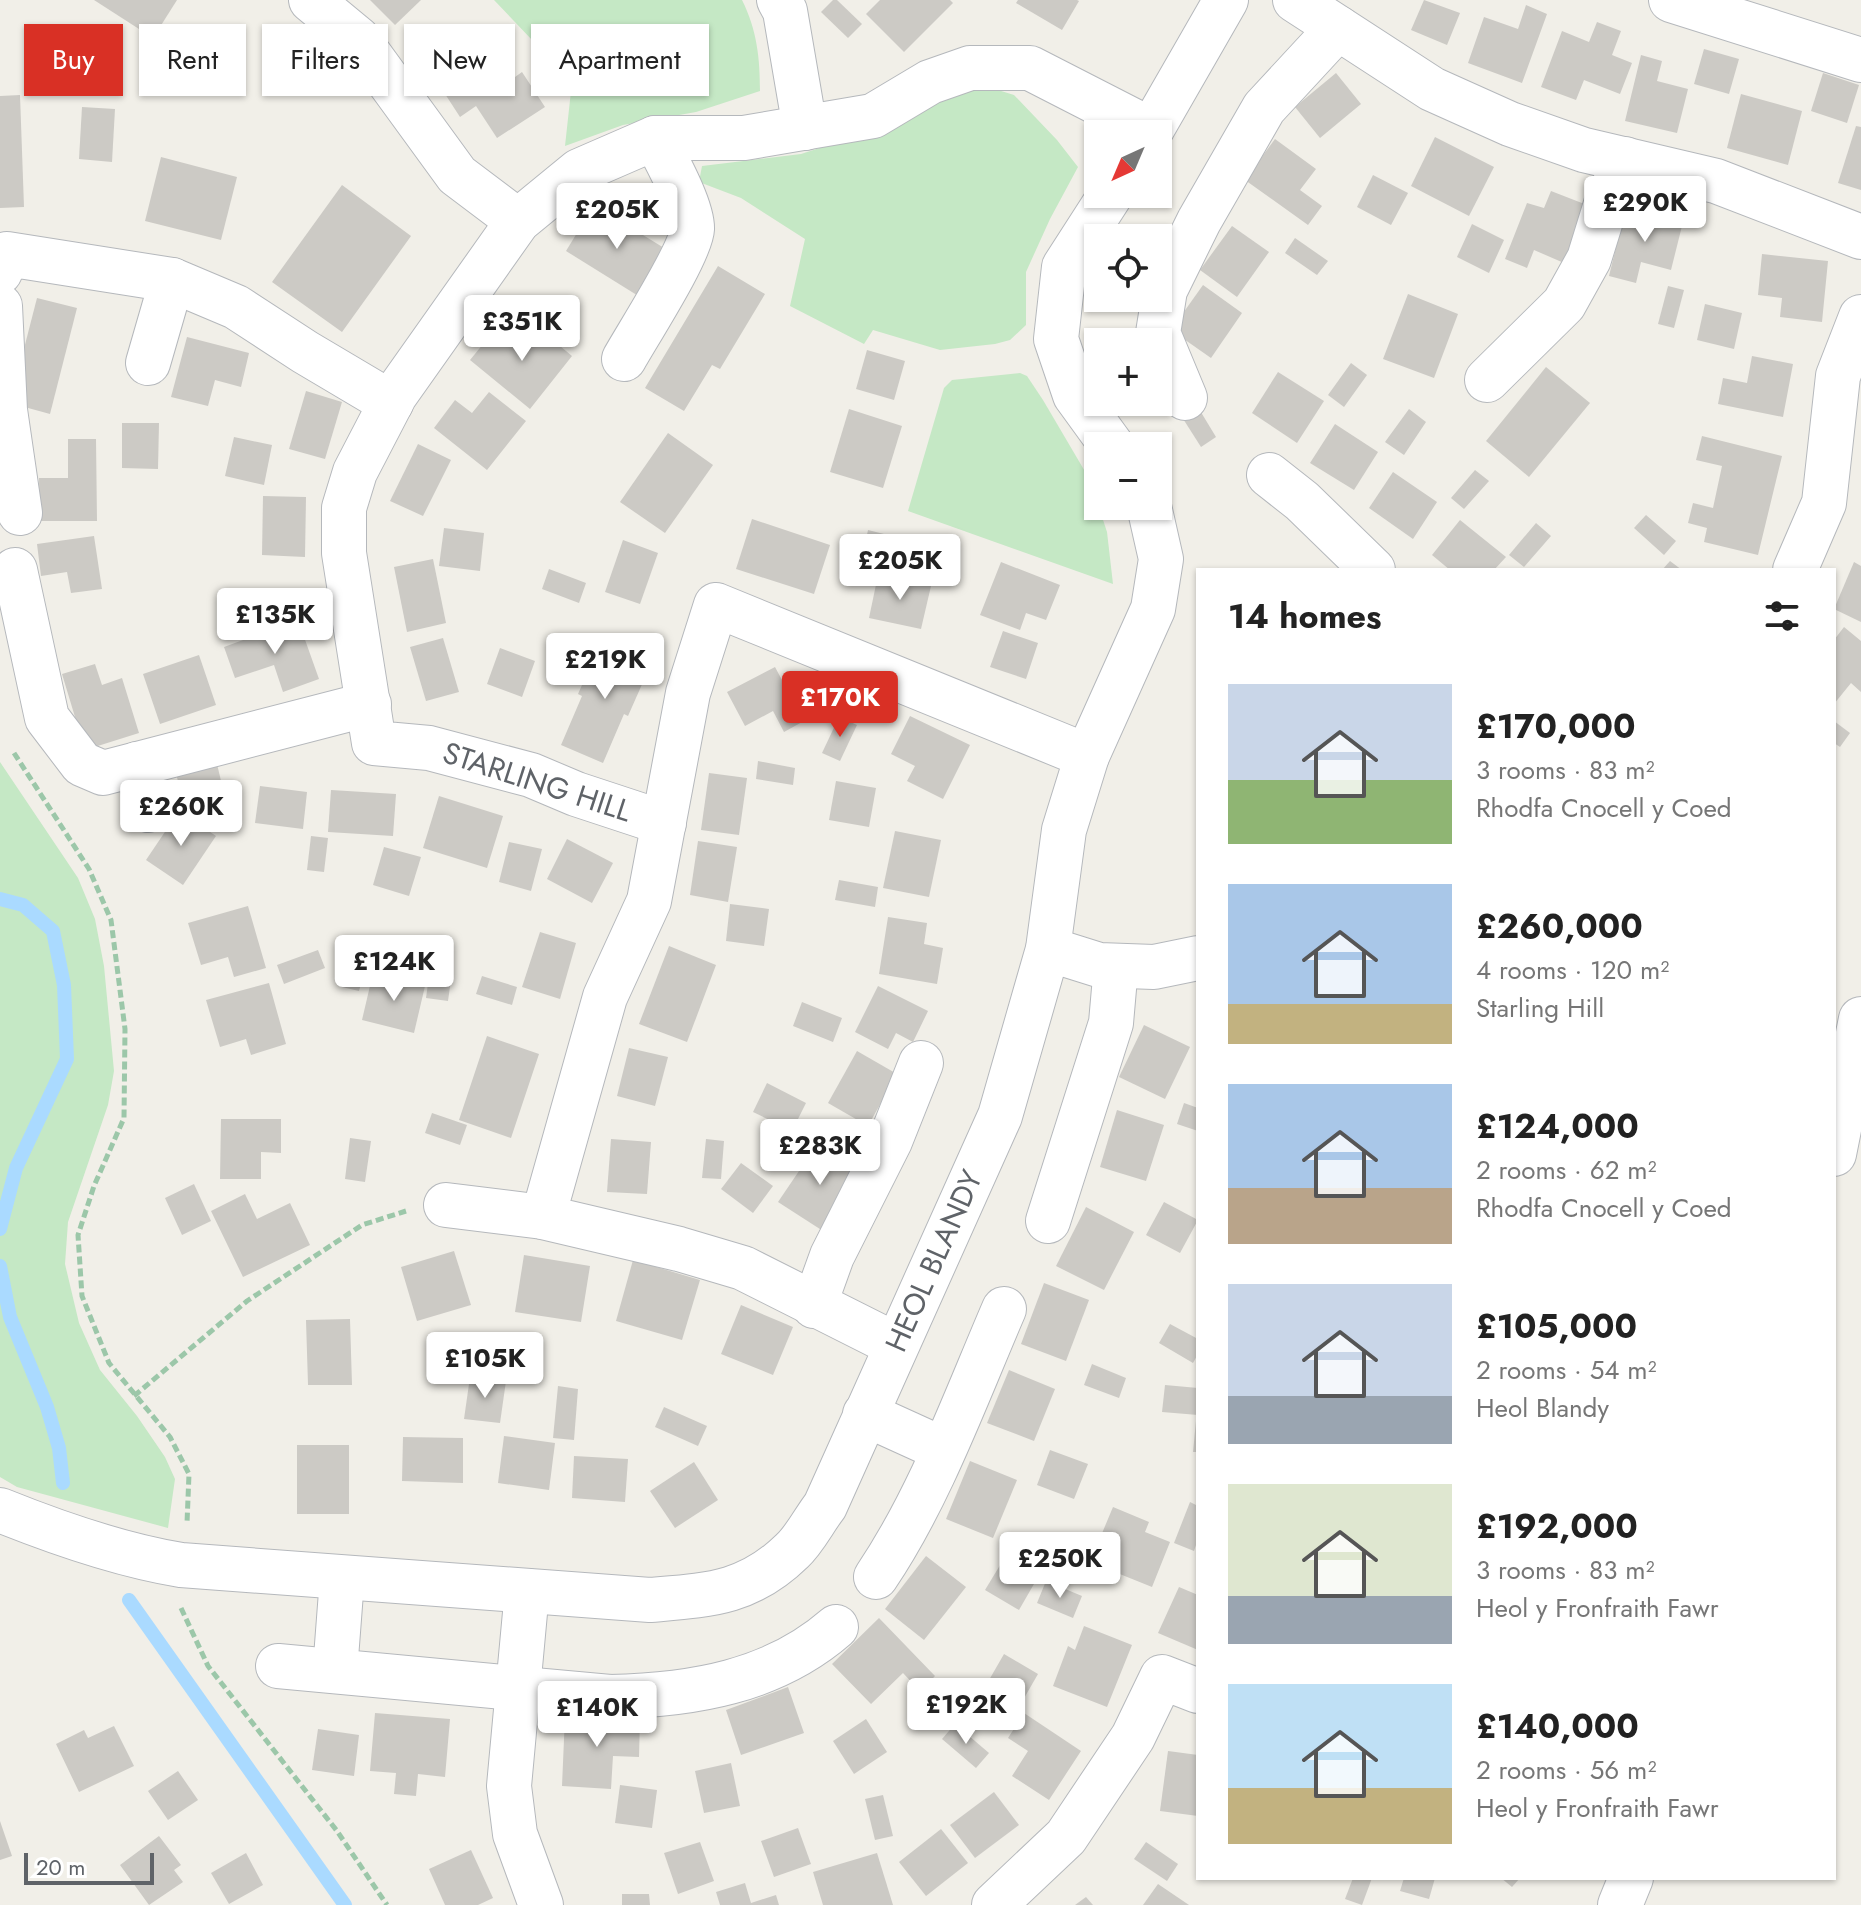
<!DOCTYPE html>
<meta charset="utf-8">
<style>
body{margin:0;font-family:Jost,sans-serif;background:#f6f6f6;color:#222;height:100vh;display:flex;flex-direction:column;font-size:30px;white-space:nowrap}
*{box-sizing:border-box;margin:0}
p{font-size:26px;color:#767676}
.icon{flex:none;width:44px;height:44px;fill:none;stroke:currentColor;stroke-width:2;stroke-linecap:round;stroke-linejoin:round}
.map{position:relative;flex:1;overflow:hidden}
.panel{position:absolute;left:1196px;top:568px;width:640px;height:1312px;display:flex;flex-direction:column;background:#fff;border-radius:0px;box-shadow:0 2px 6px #0004}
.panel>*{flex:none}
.top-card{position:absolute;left:24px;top:24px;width:760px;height:72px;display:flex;gap:16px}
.needle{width:52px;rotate:224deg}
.tools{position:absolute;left:1084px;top:120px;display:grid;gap:16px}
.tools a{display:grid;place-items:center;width:88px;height:88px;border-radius:0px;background:#fff;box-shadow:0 2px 6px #0004;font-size:40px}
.scale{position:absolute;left:24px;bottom:20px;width:130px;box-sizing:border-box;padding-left:8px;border:4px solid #5f6368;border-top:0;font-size:22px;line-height:28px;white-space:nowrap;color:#5f6368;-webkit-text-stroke:6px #fff;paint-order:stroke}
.price{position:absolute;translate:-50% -68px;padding:0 18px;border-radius:8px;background:#fff;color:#222;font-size:26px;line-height:52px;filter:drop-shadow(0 2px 4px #0008)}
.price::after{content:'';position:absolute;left:50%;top:48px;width:24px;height:18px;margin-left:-12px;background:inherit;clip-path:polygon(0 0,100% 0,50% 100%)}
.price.current{background:#d93025;color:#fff}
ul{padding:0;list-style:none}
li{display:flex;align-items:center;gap:24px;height:200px;padding:0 32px}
li span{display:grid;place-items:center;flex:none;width:224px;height:160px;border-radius:0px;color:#555}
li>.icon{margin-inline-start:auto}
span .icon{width:96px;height:96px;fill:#fffc;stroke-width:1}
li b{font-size:34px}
h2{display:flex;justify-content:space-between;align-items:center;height:96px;padding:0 32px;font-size:34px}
.tag{padding:0 28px;border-radius:0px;background:#fff;box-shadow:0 2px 6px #0004;font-size:28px;line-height:72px}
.tag.current{background:#d93025;color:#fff}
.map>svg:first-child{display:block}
.green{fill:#c5e8c5}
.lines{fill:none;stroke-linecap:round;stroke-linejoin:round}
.stream{stroke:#aadaff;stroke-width:14}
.building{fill:#cccac5}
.minor-casing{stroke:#b5b8bc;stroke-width:46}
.path{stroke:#9cc7a9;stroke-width:5;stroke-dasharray:8 4;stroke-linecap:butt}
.minor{stroke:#fff;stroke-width:44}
.labels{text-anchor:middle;stroke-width:8;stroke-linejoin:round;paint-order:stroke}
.street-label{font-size:30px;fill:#5f6368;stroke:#fff}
</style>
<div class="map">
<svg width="1861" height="1905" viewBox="0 0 1861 1905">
<rect width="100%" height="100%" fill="#f1efe8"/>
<g class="green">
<path d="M494,0H742C757,30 760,58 760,91L696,112L623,125L565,146L572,82Z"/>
<polygon points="985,86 1014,95 1057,140 1078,167 1050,219 1026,272 1026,325 1010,340 995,344 940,350 873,330 864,344 790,306 805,239 741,198 699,182 702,166 801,154 915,117 953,94"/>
<polygon points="1020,373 1027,376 1043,400 1090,480 1107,532 1113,584 908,511 944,388 952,380"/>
<polygon points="0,762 78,878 95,919 104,966 114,1071 108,1105 68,1222 65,1264 79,1323 100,1370 137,1416 165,1457 175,1479 168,1528 17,1487 0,1477"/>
</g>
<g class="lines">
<g class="stream">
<polyline points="0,899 23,905 53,931 64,985 67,1059 16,1168 0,1229"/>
<polyline points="0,1266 10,1317 47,1407 59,1448 63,1483"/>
<polyline points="129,1600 345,1905"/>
</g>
</g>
<g class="building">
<polygon points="94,0 177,0 153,38"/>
<polygon points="370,0 421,0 395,25"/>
<polygon points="833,0 837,0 862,24 848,38 821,12"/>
<polygon points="880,0 950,0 953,3 904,52 866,14"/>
<polygon points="1018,0 1077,0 1079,1 1062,30 1016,3"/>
<polygon points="1424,0 1460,13 1447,45 1411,30"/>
<polygon points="1526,5 1547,14 1522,83 1468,63 1484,17 1518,29"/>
<polygon points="1597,22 1621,31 1612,55 1632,63 1620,94 1584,80 1576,100 1541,87 1562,31 1589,42"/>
<polygon points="490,41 515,77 522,72 545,107 497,138 476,106 460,117 434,77"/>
<polygon points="1704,49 1739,59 1729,94 1694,84"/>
<polygon points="1641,55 1662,61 1657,81 1688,89 1677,133 1625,121"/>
<polygon points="1336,73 1361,104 1320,138 1295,107"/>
<polygon points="1823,73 1859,85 1847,123 1811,111"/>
<polygon points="1741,94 1802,111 1788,165 1727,148"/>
<polygon points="20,95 24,207 0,208 0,96"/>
<polygon points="82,107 115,109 112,162 79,159"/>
<polygon points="1856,126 1861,127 1861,190 1838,183"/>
<polygon points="1435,137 1494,167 1469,216 1411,186"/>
<polygon points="1275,139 1316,169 1300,190 1322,206 1308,225 1245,180"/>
<polygon points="161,157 237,177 221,240 145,221"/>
<polygon points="1373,175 1408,193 1391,225 1357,207"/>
<polygon points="342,185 411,236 342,332 272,282"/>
<polygon points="1551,191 1587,205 1564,263 1534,250 1527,268 1505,259 1527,203 1544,208"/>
<polygon points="594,205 669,251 640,297 566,251"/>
<polygon points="1626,207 1683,222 1671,270 1641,262 1636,283 1609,276"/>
<polygon points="1472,224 1504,240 1489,273 1457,257"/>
<polygon points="1232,226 1269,252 1237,297 1200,270"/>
<polygon points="1295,238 1328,261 1317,275 1285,253"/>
<polygon points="1762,254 1828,261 1822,322 1780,317 1782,298 1758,295"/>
<polygon points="718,266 765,294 720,369 712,365 684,411 645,388"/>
<polygon points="1203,285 1242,313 1211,358 1171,330"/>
<polygon points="1668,286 1684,290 1674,328 1658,324"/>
<polygon points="1408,294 1458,314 1434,378 1383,359"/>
<polygon points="547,296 579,318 568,335 536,313"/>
<polygon points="37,298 77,308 50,414 10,403"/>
<polygon points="1705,304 1742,313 1734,349 1697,340"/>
<polygon points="536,326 572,356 530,409 470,360 497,327 519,345"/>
<polygon points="187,337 249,353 241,387 215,380 208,406 171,397"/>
<polygon points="867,350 905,361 894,400 856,389"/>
<polygon points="1752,356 1793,364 1783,417 1718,404 1723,378 1747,383"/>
<polygon points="1351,363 1367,375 1344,407 1328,395"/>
<polygon points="1546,367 1590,403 1529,477 1486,441"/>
<polygon points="1278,372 1324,401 1297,443 1252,413"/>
<polygon points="306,391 342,402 325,459 289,449"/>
<polygon points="489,392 526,421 487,470 434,428 455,400 472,413"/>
<polygon points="1196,404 1216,437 1201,447 1180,414"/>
<polygon points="849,409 902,426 883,488 830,472"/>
<polygon points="1409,409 1426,422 1404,455 1385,442"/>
<polygon points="122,423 159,423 158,469 122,468"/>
<polygon points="1335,424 1378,452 1354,490 1310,463"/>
<polygon points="668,433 713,465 665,533 620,502"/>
<polygon points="1702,436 1782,456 1758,555 1704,542 1707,528 1688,523 1693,503 1713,508 1722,466 1696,460"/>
<polygon points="234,437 272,445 264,485 225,476"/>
<polygon points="68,439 96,439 97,521 40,521 39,478 68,478"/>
<polygon points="418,444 451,460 423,516 390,501"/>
<polygon points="1475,470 1489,481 1464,509 1451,498"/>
<polygon points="1393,472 1437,502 1413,539 1369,508"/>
<polygon points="263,496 306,497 305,557 262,555"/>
<polygon points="1646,515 1676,541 1664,555 1634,528"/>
<polygon points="752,519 830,545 814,594 736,569"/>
<polygon points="1460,520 1506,557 1494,570 1450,570 1432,555"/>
<polygon points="1536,523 1551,536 1524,567 1509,555"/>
<polygon points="444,528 484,533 480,571 439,566"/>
<polygon points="868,530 884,534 877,570 860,567"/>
<polygon points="94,536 102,589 71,593 67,572 41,576 37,544"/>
<polygon points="623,540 658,553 640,604 605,592"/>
<polygon points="433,559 446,623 407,632 394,567"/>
<polygon points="1670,561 1682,570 1662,570"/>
<polygon points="1001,562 1060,585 1046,620 1026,613 1020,630 980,615"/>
<polygon points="1854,562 1861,566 1861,622 1834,609"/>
<polygon points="549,569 586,583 579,603 542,589"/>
<polygon points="878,575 931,586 921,629 869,618"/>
<polygon points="298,620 319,679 283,692 274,665 235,678 224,647"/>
<polygon points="1844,627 1861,641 1861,692 1851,683 1834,704 1834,640"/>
<polygon points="1003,631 1038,643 1026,679 990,667"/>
<polygon points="443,638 459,692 426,701 410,647"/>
<polygon points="601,642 651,664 628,716 624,714 603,763 561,745 582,696 578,694"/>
<polygon points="500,648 535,661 522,697 487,684"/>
<polygon points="199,655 216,705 160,724 143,674"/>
<polygon points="95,664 102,685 122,678 139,733 85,750 62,674"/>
<polygon points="775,667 804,721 784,732 773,711 745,726 727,692"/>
<polygon points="910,716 970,745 943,799 907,781 915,766 891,754"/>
<polygon points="839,717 857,725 840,761 822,753"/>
<polygon points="1834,721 1850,733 1840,747 1834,743"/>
<polygon points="758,761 795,768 793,785 756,779"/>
<polygon points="217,764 222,785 182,795 176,774"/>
<polygon points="709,773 747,778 739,835 701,830"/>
<polygon points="836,781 876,788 869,827 829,820"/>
<polygon points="260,786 307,792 303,829 255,823"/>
<polygon points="331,790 396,794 393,836 328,832"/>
<polygon points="439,796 503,816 487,868 423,848"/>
<polygon points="179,811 216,836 183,885 146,860"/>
<polygon points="895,831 941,840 929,897 883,888"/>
<polygon points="311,836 328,838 324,872 307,870"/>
<polygon points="567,839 613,863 592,903 547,879"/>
<polygon points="698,841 737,847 728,902 690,895"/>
<polygon points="509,842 542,849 531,891 499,882"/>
<polygon points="384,847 421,857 409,896 373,885"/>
<polygon points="839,880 878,887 875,907 835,900"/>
<polygon points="730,904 769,909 764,946 726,941"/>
<polygon points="248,906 266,968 234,977 228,957 201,965 188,923"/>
<polygon points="888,917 927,923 924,944 943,948 937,984 879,974"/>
<polygon points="540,932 576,943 560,999 522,987"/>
<polygon points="354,943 371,947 359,991 342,987"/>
<polygon points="669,946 716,965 687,1042 639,1024"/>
<polygon points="318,950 325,968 284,984 277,965"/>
<polygon points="431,962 453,965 448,1001 426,998"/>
<polygon points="373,973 425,986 414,1033 362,1020"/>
<polygon points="482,976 517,987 512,1005 476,994"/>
<polygon points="269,983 286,1044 251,1055 246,1039 220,1047 206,1000"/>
<polygon points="878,986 928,1011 913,1042 896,1033 888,1049 855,1032"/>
<polygon points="802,1002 842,1018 833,1042 793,1026"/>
<polygon points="1144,1025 1190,1047 1165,1099 1119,1077"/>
<polygon points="487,1036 539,1054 511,1138 459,1120"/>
<polygon points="629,1048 668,1057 655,1106 617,1096"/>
<polygon points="857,1051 897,1074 868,1126 828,1103"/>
<polygon points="767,1083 806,1103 792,1131 753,1112"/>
<polygon points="1184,1103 1198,1108 1198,1131 1177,1124"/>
<polygon points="1117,1110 1164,1125 1146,1181 1100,1167"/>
<polygon points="432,1113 467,1125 460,1145 425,1133"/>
<polygon points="221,1119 281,1119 281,1153 261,1152 261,1179 220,1179"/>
<polygon points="350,1138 371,1141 365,1182 345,1179"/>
<polygon points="611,1139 651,1142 647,1194 607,1192"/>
<polygon points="706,1139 724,1141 721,1179 702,1178"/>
<polygon points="818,1143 861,1172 823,1231 778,1202"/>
<polygon points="741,1163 773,1186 753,1213 721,1189"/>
<polygon points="194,1184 211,1221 182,1235 165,1198"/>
<polygon points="245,1194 257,1219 290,1203 310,1245 243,1277 211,1211"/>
<polygon points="1164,1202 1198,1220 1180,1253 1146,1235"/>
<polygon points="1086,1207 1134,1232 1104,1290 1056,1266"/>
<polygon points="454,1251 471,1305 417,1321 401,1267"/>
<polygon points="524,1255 590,1266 581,1322 515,1312"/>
<polygon points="633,1260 700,1280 682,1340 616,1321"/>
<polygon points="1044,1283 1089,1300 1066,1361 1021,1344"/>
<polygon points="741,1305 793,1327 773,1375 721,1354"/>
<polygon points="350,1319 352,1385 308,1385 306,1320"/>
<polygon points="1170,1324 1198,1339 1198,1354 1193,1363 1159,1343"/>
<polygon points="1092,1364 1126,1378 1119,1398 1084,1385"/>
<polygon points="1009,1370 1055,1389 1034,1441 987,1423"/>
<polygon points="470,1377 506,1381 500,1423 464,1419"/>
<polygon points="1165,1385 1198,1388 1198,1415 1162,1412"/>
<polygon points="558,1386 578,1389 574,1440 553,1438"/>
<polygon points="664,1407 707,1426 698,1446 655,1427"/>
<polygon points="1196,1421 1198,1421 1198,1452 1193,1452"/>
<polygon points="504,1436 555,1443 549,1490 498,1483"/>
<polygon points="403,1437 463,1438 463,1483 402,1481"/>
<rect x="297" y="1445" width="52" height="69"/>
<polygon points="1050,1450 1088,1464 1074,1499 1037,1485"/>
<polygon points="574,1456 628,1459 625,1502 572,1498"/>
<polygon points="970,1461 1017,1480 993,1538 946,1519"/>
<polygon points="694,1462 718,1500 675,1528 650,1491"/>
<polygon points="1190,1502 1198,1506 1198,1539 1194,1551 1174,1543"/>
<polygon points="1113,1507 1149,1522 1145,1532 1170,1542 1152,1587 1090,1562"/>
<polygon points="926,1556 966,1587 924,1640 885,1609"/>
<polygon points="1005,1557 1038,1577 1019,1610 985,1590"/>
<polygon points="1046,1581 1082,1596 1073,1618 1037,1603"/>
<polygon points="1179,1587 1198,1595 1198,1650 1158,1633"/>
<polygon points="879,1618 935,1676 920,1691 903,1673 871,1704 832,1664"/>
<polygon points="1084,1626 1132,1645 1107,1707 1053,1686 1068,1646 1075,1650"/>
<polygon points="1004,1654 1038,1674 1019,1707 985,1687"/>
<polygon points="788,1687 804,1733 741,1755 726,1710"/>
<polygon points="375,1713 450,1719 445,1777 418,1774 416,1796 394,1794 396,1773 370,1771"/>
<polygon points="1024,1713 1081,1751 1049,1800 1012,1776 1028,1751 1008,1738"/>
<polygon points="565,1716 640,1719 639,1757 613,1756 611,1789 562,1786"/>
<polygon points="866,1719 887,1752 854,1774 833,1741"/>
<polygon points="955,1724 989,1753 976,1768 942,1739"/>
<polygon points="114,1726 134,1766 79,1792 56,1744 84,1730 88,1738"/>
<polygon points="318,1729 359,1735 354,1776 312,1770"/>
<polygon points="1168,1751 1198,1755 1198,1816 1160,1811"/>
<polygon points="731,1763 740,1806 704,1813 695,1771"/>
<polygon points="178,1771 198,1800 168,1820 148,1791"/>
<polygon points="620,1785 657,1790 652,1828 615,1823"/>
<polygon points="994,1792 1019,1825 975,1858 950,1825"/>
<polygon points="883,1795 893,1836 875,1840 865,1799"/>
<polygon points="0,1821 12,1856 0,1860"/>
<polygon points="798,1828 811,1864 774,1877 761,1841"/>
<polygon points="941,1829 968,1863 926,1896 899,1862"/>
<polygon points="159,1836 181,1865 174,1870 183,1882 149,1905 120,1865"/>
<polygon points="700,1842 714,1881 678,1894 664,1853"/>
<polygon points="1146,1842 1178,1864 1167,1881 1134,1859"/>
<polygon points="471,1850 493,1898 478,1905 445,1905 429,1869"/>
<polygon points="246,1853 263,1885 229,1904 211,1873"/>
<polygon points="877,1853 893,1905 823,1905 813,1872"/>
<polygon points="1353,1878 1372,1878 1362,1905 1345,1899"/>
<polygon points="1404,1878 1435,1878 1429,1899 1400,1891"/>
<polygon points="1501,1878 1520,1878 1512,1887"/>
<polygon points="745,1883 751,1903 776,1895 779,1905 720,1905 716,1892"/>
<polygon points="1158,1884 1189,1905 1143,1905"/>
<polygon points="622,1894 649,1894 650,1905 622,1905"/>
<polygon points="1086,1897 1093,1905 1075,1905"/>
</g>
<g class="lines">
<g class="minor-casing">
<g id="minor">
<polyline points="311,0 358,39 457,175 518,221"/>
<polyline points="779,0 785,11 805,128"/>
<polyline points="1295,0 1432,89 1510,124 1584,150 1716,181 1861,237"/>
<polyline points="1671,0 1861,60"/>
<polyline points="1149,134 1226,0"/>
<polyline points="1111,194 1064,267 1056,339 1075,395 1112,446"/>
<polyline points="0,272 7,254 172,280 236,307 305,352 391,403"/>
<polyline points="0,306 5,410 20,513"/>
<path d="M624,359C638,334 691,252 692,229C693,207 665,158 655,138"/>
<polyline points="148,363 172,280"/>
<polyline points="1487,380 1564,304 1589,259 1606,204 1625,159"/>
<polyline points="1185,398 1158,333 1165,290 1199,221 1264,108 1338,28"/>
<polyline points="1269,475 1302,501 1373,570"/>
<polyline points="15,570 47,718 82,764 103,773 369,704"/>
<polyline points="1795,570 1824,503 1838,376 1861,317"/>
<polyline points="137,764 148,810"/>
<polyline points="664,823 576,794 531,775 429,748 374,743 344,553 344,508 355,472 395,395 518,221 579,171 655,138 744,138 873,116 930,82 970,68 1030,68 1151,130"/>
<polyline points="1048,949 1099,965 1154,967 1198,958"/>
<polyline points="1834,1154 1861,1019"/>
<polyline points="446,1205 543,1217"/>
<polyline points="1048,1221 1111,1023 1116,966"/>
<polyline points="814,1306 832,1256 890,1141 921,1063"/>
<polyline points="896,1345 743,1268 679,1249 543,1217 605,997 649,901 688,693 716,605 1087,756"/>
<polyline points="865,1414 942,1449"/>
<path d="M0,1510C57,1533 120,1555 181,1565L650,1600C709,1595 748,1594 792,1551C805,1539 814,1520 825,1506L1000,1116L1048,949L1064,830L1087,756L1153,609L1161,559L1149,506"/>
<path d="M876,1577C930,1497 966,1397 1004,1309"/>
<polyline points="527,1591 509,1786 515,1834 541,1905"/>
<path d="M278,1666L610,1697C692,1695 773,1682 836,1627"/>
<polyline points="335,1671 342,1579"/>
<polyline points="994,1905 1066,1837 1133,1737 1162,1677 1198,1691"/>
<polyline points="1620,1905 1631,1878"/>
</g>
</g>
<g class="path">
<polyline points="14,753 89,869 111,920 125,1029 124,1118 94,1186 78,1235 82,1296 109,1363 170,1437 189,1474 187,1523"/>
<polyline points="134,1396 247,1301 362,1225 406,1211"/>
<polyline points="181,1608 208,1666 337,1831 387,1905"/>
</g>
<use href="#minor" class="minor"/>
</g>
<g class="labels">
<g class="street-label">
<text transform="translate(537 782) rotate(18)" y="10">STARLING HILL</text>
<text transform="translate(934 1261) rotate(-66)" y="10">HEOL BLANDY</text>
</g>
</g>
</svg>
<div class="tools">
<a><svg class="needle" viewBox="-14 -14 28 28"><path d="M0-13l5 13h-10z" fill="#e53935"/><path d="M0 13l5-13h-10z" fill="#767676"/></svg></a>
<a><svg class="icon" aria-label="locate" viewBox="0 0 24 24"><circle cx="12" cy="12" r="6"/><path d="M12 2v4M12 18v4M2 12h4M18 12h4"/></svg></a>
<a>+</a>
<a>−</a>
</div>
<div class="scale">20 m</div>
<b class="price" style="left:1645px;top:244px">£290K</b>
<b class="price" style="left:617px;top:251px">£205K</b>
<b class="price" style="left:522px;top:363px">£351K</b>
<b class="price" style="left:900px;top:602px">£205K</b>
<b class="price" style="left:275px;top:656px">£135K</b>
<b class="price" style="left:605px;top:701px">£219K</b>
<b class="price current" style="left:840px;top:739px">£170K</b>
<b class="price" style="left:181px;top:848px">£260K</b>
<b class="price" style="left:394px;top:1003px">£124K</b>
<b class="price" style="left:820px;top:1187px">£283K</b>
<b class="price" style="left:485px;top:1400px">£105K</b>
<b class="price" style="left:1060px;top:1600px">£250K</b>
<b class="price" style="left:966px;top:1746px">£192K</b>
<b class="price" style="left:597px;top:1749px">£140K</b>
<div class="top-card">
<a class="tag current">Buy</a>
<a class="tag">Rent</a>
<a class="tag">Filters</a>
<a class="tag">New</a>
<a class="tag">Apartment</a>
</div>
<section class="panel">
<h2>14 homes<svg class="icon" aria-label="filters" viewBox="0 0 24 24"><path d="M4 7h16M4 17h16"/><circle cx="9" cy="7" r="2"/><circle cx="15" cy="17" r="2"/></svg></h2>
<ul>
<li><span style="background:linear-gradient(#c9d6e8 60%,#8fb573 0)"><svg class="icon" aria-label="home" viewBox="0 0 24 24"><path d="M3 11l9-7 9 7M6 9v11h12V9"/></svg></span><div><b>£170,000</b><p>3 rooms · 83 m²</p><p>Rhodfa Cnocell y Coed</p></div></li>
<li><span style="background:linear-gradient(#a9c7e8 75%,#c2b280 0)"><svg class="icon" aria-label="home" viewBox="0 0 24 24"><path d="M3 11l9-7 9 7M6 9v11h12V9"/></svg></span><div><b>£260,000</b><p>4 rooms · 120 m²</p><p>Starling Hill</p></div></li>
<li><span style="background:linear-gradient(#a9c7e8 65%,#b9a48a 0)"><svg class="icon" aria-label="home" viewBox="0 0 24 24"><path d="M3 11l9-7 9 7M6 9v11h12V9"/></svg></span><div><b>£124,000</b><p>2 rooms · 62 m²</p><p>Rhodfa Cnocell y Coed</p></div></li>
<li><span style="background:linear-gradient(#c9d6e8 70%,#9aa5b1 0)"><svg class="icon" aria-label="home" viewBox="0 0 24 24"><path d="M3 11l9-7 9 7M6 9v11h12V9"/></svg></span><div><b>£105,000</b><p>2 rooms · 54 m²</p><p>Heol Blandy</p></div></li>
<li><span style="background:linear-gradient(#dfe7d0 70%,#9aa5b1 0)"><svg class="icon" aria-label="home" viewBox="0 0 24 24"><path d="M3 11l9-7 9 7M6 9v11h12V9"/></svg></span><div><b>£192,000</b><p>3 rooms · 83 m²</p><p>Heol y Fronfraith Fawr</p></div></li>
<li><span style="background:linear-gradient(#bfe0f5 65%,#c2b280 0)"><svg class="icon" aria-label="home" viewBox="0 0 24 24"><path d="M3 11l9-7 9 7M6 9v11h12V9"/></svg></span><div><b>£140,000</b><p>2 rooms · 56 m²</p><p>Heol y Fronfraith Fawr</p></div></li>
</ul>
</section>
</div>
